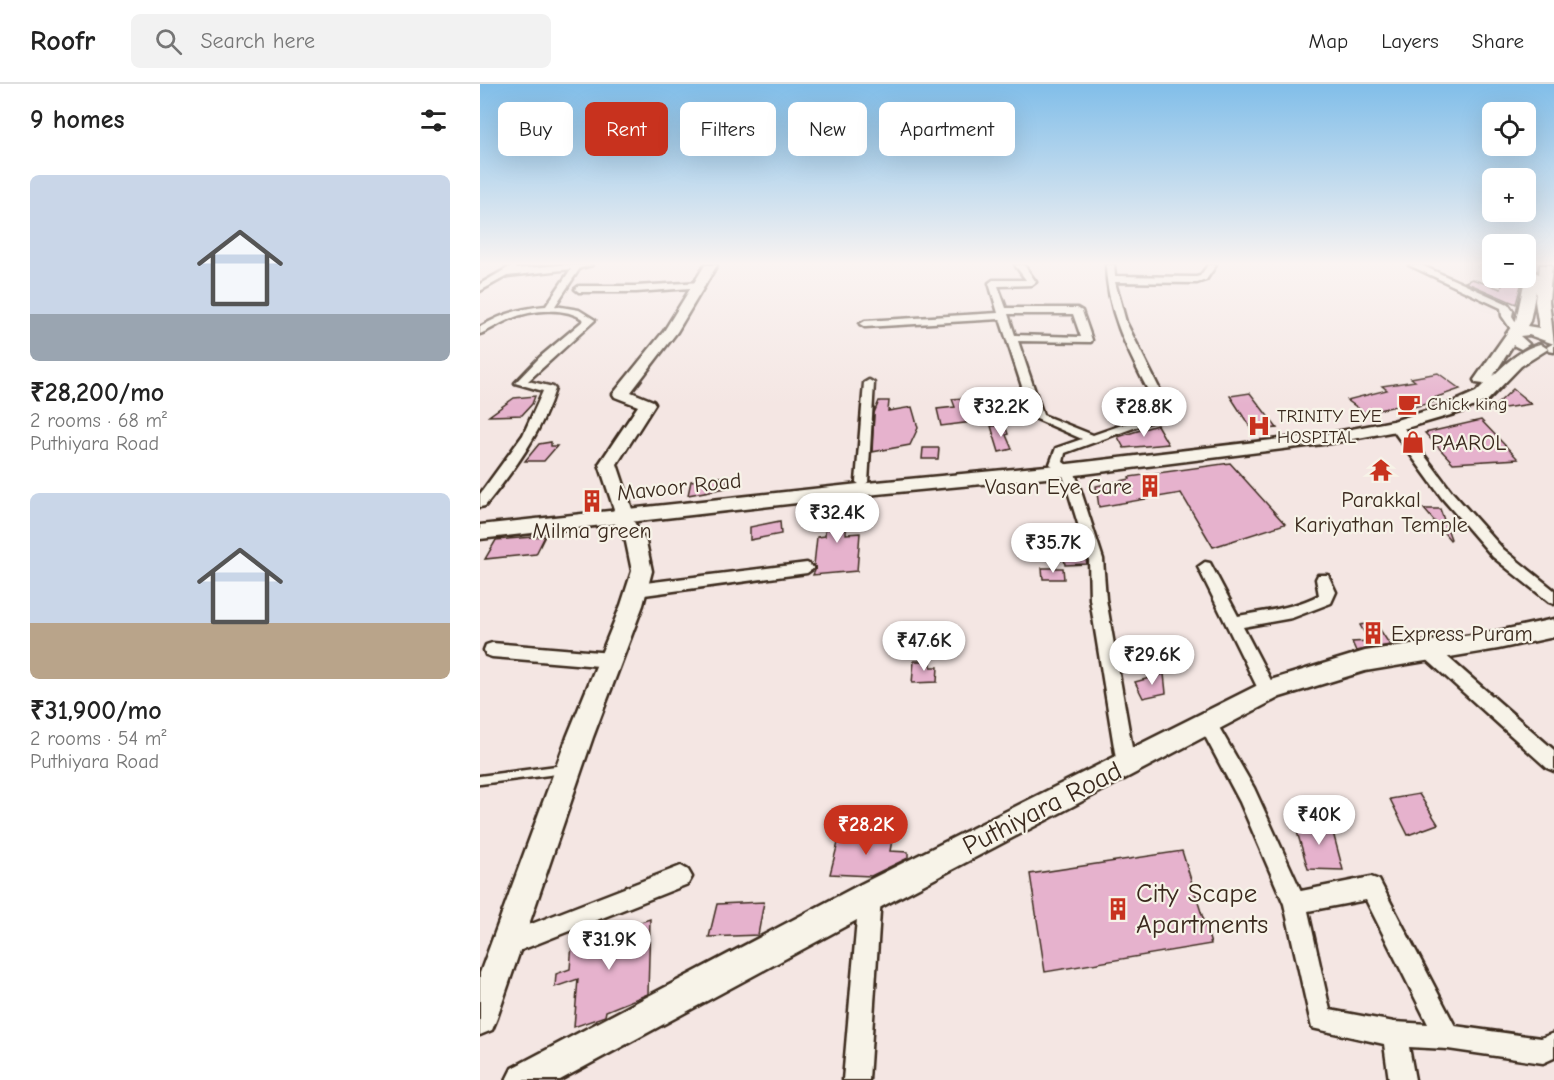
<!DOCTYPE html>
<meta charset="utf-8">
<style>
body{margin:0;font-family:"Comic Neue",sans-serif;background:#f2f2f2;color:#222;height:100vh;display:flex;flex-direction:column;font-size:22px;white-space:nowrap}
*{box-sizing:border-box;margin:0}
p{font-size:20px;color:#767676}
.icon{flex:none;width:33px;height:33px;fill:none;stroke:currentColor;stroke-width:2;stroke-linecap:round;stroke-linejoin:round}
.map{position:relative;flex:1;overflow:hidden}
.sheet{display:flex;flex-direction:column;background:#fff;width:480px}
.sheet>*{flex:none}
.hud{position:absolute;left:18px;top:18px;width:570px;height:54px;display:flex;gap:12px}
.buttons{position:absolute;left:1002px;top:18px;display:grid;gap:12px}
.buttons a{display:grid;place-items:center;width:54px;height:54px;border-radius:9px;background:#fff;box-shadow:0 6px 24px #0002;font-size:30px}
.price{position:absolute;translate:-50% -51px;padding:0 14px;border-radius:21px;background:#fff;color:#222;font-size:20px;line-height:39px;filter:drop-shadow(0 2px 3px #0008)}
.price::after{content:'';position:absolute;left:50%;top:36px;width:18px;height:14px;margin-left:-9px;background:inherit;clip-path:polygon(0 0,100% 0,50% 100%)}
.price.on{background:#c8321e;color:#fff}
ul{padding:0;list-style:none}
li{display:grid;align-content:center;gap:12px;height:318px;padding:0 30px}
li span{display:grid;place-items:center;height:186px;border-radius:9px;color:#555}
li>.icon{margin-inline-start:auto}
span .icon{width:108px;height:108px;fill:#fffc;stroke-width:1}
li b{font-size:26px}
h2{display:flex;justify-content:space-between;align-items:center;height:72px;padding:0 30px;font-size:26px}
.pill{padding:0 21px;border-radius:9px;background:#fff;box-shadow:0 6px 24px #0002;font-size:21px;line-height:54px}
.pill.on{background:#c8321e;color:#fff}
header{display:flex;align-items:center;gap:36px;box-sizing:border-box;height:84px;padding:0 30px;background:#fff;border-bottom:2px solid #e0e0e0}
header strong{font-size:28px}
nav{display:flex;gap:33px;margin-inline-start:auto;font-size:21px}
.search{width:420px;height:54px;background:#f2f2f2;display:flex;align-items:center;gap:15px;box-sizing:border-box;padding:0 21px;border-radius:9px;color:#767676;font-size:22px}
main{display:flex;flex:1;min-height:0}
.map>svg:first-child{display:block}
.building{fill:#e6b2cd;stroke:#3b2a1e;stroke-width:1.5}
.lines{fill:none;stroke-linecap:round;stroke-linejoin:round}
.lane-casing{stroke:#3b2a1e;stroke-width:13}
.street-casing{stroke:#3b2a1e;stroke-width:5}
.secondary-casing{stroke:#3b2a1e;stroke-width:5}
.primary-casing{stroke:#3b2a1e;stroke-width:5}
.lane{stroke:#f7f3e8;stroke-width:8}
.street{fill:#f7f3e8;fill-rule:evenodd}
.secondary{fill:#f7f3e8;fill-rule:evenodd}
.primary{fill:#f7f3e8;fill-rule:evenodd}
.labels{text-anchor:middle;stroke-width:4.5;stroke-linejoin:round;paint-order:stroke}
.far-poi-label{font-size:18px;fill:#3b2a1e;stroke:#f7f3e8;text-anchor:start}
.poi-label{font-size:22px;fill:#3b2a1e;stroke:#f7f3e8;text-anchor:start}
.street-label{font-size:22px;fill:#3b2a1e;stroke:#f7f3e8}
.near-street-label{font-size:27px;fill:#3b2a1e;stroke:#f7f3e8}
.near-poi-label{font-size:27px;fill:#3b2a1e;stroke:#f7f3e8;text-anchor:start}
</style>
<header>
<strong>Roofr</strong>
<div class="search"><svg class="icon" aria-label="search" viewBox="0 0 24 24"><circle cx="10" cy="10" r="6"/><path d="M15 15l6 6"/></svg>Search here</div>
<nav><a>Map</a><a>Layers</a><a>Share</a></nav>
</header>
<main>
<section class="sheet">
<h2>9 homes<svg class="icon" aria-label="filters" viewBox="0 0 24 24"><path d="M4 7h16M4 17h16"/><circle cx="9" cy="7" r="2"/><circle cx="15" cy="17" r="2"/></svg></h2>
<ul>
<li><span style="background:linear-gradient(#c9d6e8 75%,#9aa5b1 0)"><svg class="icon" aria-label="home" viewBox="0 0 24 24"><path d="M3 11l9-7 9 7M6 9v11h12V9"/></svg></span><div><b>₹28,200/mo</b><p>2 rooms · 68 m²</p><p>Puthiyara Road</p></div></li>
<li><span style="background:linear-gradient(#c9d6e8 70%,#b9a48a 0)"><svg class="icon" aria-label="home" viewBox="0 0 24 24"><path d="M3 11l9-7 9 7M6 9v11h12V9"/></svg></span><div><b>₹31,900/mo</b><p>2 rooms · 54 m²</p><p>Puthiyara Road</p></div></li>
</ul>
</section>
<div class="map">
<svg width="1074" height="996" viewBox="0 0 1074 996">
<rect width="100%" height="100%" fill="#f4e6e3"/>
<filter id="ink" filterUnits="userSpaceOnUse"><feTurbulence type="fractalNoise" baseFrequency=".0167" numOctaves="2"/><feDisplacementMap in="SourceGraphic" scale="12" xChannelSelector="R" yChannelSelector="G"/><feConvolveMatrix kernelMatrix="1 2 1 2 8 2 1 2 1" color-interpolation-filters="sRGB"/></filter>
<g filter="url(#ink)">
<g class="building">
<polygon points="1024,194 1043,194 1036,220 985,198 992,195 1021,205"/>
<polygon points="958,289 980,305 951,315 955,318 929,324 925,320 885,329 867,316 907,306 902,302 935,297 931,294"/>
<polygon points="1033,305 1051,320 1011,326"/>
<polygon points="770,309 797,344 772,346 750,312"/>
<polygon points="55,312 52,320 42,331 9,332 34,314"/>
<polygon points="484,314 492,338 461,342 457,325 475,323 472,315"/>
<polygon points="399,317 409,317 408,327 432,323 438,344 430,361 392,368 394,329"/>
<polygon points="1001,336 1038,375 973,379 945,349"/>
<polygon points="525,341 528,350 526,351 532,365 519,368 511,342"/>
<polygon points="677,341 688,360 644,364 638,353"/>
<polygon points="71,358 71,362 77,362 64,377 45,377 59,360"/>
<polygon points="443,364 459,364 458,375 442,375"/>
<polygon points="750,379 805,440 733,463 701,409 619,423 616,402 650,395 649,393"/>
<polygon points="248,392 246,404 208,411 211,397"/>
<polygon points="367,418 366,450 380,449 377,487 333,491 336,484 334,481 337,453 345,452 347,420"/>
<polygon points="944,425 960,425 971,455 970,456"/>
<polygon points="300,437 301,450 270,456 270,443"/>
<polygon points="557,444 576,444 577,459 559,460"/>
<polygon points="65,452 56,470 5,475 16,456"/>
<polygon points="604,465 607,480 585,481 583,466"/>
<polygon points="562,484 583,484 584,495 563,495"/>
<polygon points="895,538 910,561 876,567 872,558 889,557 880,541"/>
<polygon points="434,577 451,577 451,583 458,583 457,598 432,599"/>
<polygon points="684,590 686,609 663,614 655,598"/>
<polygon points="939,710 958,740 928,751 910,715"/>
<polygon points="850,737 863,786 828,785 815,741"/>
<polygon points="401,744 414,746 410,767 428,768 428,774 391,792 350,790 359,755 398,758"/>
<polygon points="702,767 731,860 565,888 550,790"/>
<polygon points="284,818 278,851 229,853 237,820"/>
<polygon points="170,835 168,910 126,927 125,932 94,943 98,895 75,903 76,890 90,885 92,860"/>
</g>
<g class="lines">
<g class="lane-casing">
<polyline id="lane" points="0,696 84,685"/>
</g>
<g class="street-casing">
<g id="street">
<path d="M79,181H112L100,184L75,222L99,226L115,236L48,297L73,303L75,305C61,350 34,386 5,422L0,423V410L43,351L63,307L35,299L60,273L104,236C85,222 51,226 30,235C20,239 10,246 0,250V243C21,230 42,224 66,222L91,185L27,192L0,207V200L33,181L36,182V185Z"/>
<path d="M535,181H544L556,198L552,201L518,202L526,224H597L602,227L612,256L611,258L538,257L563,331L613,351L679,328C656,281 627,235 626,181H634L635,192L716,193L720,192L728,181H736L726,196L717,199L635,198L646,238L692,330L585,369L583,378L594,386L623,475L626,515L655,681L653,687L646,690L639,687L637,681L610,515L609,475L582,388L570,380L576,364L602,355L552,333L520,235L385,243L380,240L385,237L518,229L509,199L513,196H546ZM528,230H593L601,253L535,251Z"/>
<polygon points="929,181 941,181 1028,220 1033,227 1032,232 1041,246 1033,248 1022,232 1021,224"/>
<polygon points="221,198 225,201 224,203 156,208 99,208 95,205 99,202 156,202"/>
<polygon points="389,296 394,299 388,398 382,402 376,398 384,299"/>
<polygon points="916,338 920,339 972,408 1023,465 1074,506 1074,520 1069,518 1013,473 962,414 912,345 912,339"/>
<path d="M725,478L730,479L758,532C786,527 814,524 839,511L836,495L838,491H848L856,508L851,519L812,534L763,543L797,608L794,613L788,615L782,613L718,483Z"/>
<polygon points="327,479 334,484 327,489 157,512 152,510 149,506 152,502 157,500"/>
<polygon points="12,559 131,569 137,571 139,576 137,581 131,583 12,573 6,571 4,566 6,561"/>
<polygon points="949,560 955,562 1074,666 1074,687 1067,684 943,572 941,567 943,562"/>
<path d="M727,631L733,633L774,704L821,807L891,793L899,796L975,942L1061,954L1074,949V974L1063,979L968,965L929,963L935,996H909L904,960L832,944L804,820L760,718L718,639L721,633ZM886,816L948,940L914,938L850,926L828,827Z"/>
<polygon points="201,782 208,786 212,793 208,800 26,872 18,869 15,861 18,853"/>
<polygon points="390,801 398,804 401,812 389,996 363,996 379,812 382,804"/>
</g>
</g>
<g class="secondary-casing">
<g id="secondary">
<polygon points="225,181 237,181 197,248 151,308 173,317 175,320 137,380 152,425 151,433 166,458 172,487 163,521 113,653 17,934 12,946 0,951 0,889 87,653 141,521 152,487 146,458 131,433 134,425 119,380 158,322 135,313 133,310 184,247"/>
<polygon points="1074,259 1074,268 1069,267 1067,263"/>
<polygon points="1074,535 1074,553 1018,565 885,587 800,613 401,823 80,996 26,996 32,984 379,801 784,598 885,567 1018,547"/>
</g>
</g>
<g class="primary-casing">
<path id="primary" d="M1060,181H1072L1069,217L1074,260L1049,251L1040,252L1049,260L1041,265L1033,261L1013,292C1026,279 1041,265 1060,260L1068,265L1041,282L1008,316L981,328L916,347L851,359L588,392L397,410L0,455V441L397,398L588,380L851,349L913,337L969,320L996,308L1004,300L996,299L994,296L1036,236L1046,191L1053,187L1059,190ZM1056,206L1055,217L1059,244L1047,242L1050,237Z"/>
</g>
<use href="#lane" class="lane"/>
<use href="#street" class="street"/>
<use href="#secondary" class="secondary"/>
<use href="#primary" class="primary"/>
</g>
</g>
<linearGradient id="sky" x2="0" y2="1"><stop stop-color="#81bee9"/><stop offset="0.56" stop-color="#faf4f2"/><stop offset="1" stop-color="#faf4f2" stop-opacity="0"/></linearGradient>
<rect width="1074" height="321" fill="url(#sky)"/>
<defs>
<g id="cafe-bare" transform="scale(1.8)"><path d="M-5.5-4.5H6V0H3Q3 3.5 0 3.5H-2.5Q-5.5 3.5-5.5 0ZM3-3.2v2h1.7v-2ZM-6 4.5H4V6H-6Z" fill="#c8321e" stroke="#f7f3e8" stroke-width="2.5" paint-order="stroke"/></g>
<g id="hospital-bare" transform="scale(1.8)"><path d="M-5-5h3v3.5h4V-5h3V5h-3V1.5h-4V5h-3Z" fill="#c8321e" stroke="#f7f3e8" stroke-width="2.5" paint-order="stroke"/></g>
<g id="shop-bare" transform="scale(1.8)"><path d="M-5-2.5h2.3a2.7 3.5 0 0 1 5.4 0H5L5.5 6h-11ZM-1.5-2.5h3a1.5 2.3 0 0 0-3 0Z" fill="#c8321e" stroke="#f7f3e8" stroke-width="2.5" paint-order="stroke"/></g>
<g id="temple-bare" transform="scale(1.8)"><path d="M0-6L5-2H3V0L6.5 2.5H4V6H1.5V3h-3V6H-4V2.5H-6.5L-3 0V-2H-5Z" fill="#c8321e" stroke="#f7f3e8" stroke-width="2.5" paint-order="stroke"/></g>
<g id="building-bare" transform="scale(1.8)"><path d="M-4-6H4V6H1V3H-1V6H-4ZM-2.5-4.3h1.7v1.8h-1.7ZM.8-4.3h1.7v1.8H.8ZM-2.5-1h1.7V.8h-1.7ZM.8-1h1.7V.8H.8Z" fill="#c8321e" stroke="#f7f3e8" stroke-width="2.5" paint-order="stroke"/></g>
</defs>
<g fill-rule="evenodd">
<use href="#cafe-bare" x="929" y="320"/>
<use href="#hospital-bare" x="779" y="342"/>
<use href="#shop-bare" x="933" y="358"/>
<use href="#temple-bare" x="901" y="386"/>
<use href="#building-bare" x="670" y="402"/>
<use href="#building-bare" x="112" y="417"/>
<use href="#building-bare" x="893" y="549"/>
<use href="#building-bare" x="638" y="825"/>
</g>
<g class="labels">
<g class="far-poi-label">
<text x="947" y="326">Chick king</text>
<text x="797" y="338">TRINITY EYE<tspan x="797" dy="21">HOSPITAL</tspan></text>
</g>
<g class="poi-label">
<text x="951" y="366">PAAROL</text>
<text x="652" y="410" text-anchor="end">Vasan Eye Care</text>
<text x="901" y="423" text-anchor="middle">Parakkal<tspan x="901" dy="25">Kariyathan Temple</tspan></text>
<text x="112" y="454" text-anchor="middle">Milma green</text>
<text x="911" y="557">Express Puram</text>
</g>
<g class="street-label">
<text transform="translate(199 402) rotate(-6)" y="8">Mavoor Road</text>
</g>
<g class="near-street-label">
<text transform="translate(562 724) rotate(-27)" y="9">Puthiyara Road</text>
</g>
<g class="near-poi-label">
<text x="656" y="818">City Scape<tspan x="656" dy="31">Apartments</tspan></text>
</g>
</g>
</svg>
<div class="buttons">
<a><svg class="icon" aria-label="locate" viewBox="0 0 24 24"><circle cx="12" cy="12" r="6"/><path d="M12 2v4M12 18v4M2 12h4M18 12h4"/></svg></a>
<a>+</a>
<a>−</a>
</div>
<b class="price" style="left:521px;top:354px">₹32.2K</b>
<b class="price" style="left:664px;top:354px">₹28.8K</b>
<b class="price" style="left:357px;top:460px">₹32.4K</b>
<b class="price" style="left:573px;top:490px">₹35.7K</b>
<b class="price" style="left:444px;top:588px">₹47.6K</b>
<b class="price" style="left:672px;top:602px">₹29.6K</b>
<b class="price" style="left:839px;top:762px">₹40K</b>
<b class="price on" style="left:386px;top:772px">₹28.2K</b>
<b class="price" style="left:129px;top:887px">₹31.9K</b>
<div class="hud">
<a class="pill">Buy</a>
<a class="pill on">Rent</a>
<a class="pill">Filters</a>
<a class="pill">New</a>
<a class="pill">Apartment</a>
</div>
</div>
</main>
